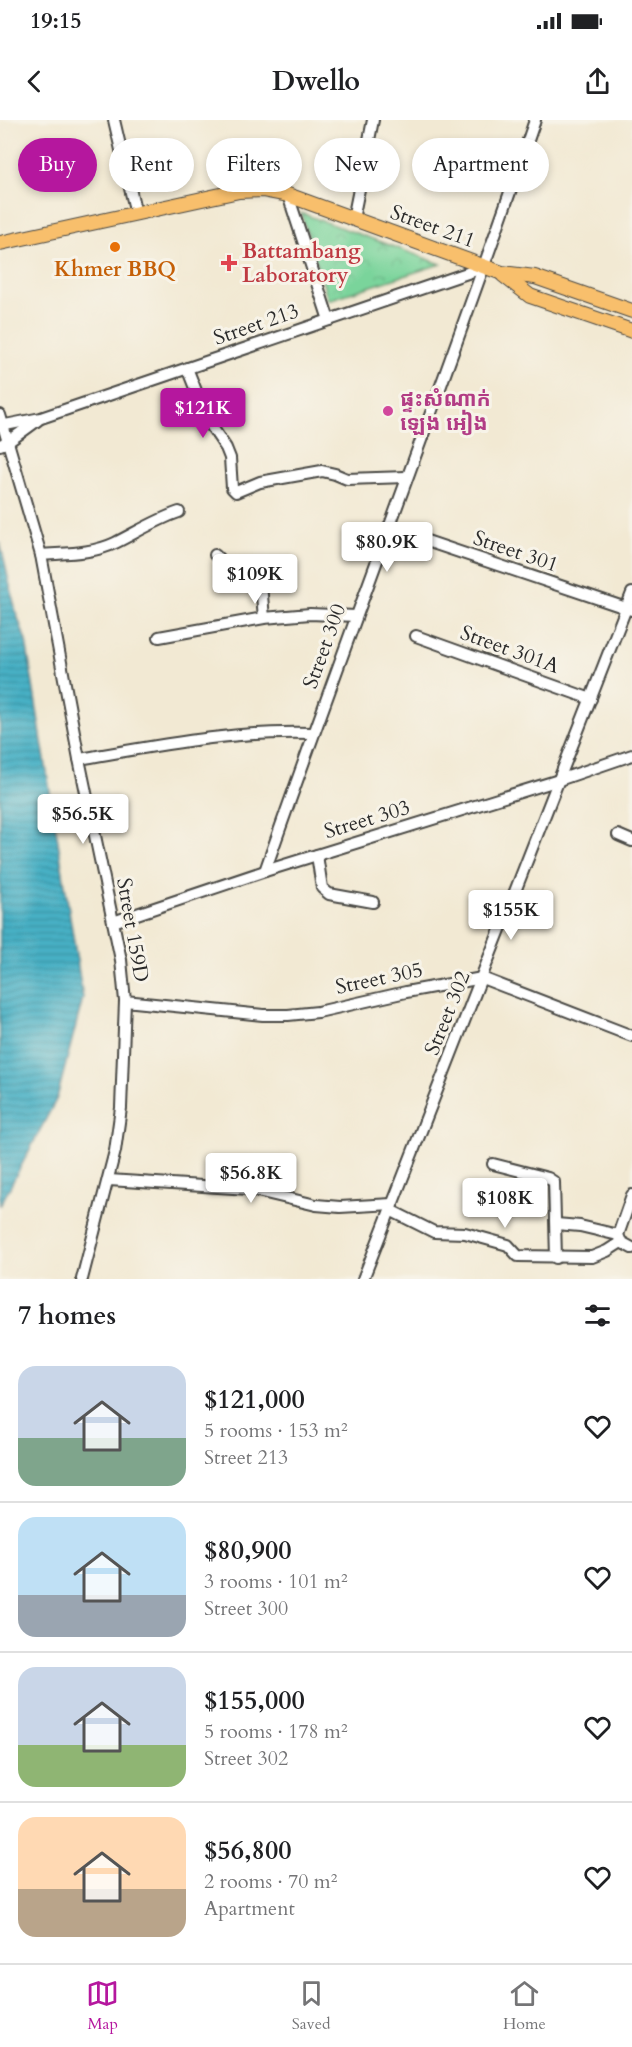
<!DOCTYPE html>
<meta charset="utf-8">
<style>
body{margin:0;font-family:Cardo,"Noto Sans Khmer",serif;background:#f6f6f6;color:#202124;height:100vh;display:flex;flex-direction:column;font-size:22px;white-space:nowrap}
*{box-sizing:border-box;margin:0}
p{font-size:20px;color:#757577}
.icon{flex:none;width:33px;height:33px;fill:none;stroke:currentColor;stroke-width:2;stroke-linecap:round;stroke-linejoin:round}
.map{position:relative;height:1159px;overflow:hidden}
.drawer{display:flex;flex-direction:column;background:#fff;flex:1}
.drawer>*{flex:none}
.guide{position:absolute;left:18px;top:18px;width:597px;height:54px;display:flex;gap:12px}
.price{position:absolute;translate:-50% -51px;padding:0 14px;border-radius:6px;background:#fff;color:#222;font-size:20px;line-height:39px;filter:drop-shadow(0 2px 3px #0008)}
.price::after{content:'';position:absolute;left:50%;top:36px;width:18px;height:14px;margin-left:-9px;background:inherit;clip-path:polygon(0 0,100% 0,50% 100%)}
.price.active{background:#b5179e;color:#fff}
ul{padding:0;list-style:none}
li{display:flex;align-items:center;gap:18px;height:150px;padding:0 18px}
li+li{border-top:2px solid #e0e0e0}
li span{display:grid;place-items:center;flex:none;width:168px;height:120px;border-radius:18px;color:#555}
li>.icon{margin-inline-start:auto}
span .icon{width:72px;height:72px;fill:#fffc;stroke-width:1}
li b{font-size:26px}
h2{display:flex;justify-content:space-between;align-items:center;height:72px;padding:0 18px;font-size:26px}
.chip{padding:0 21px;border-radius:27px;background:#fff;box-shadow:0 3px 9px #0003;font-size:21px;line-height:54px}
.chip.active{background:#b5179e;color:#fff}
.status{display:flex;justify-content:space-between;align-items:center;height:42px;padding:0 30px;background:#fff;direction:ltr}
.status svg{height:16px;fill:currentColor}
header{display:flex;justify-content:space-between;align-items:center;height:78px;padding:0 18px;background:#fff;font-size:27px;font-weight:700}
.dock{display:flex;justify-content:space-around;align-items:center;height:84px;border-top:2px solid #e0e0e0;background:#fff;font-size:16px;color:#757577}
.dock a{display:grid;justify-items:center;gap:3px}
.dock .active{color:#b5179e}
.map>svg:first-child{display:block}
.park{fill:url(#park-crowns);stroke:#528063;stroke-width:1.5}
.water{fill:url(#water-rules);stroke:#386e78;stroke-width:1.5}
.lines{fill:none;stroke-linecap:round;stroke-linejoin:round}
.minor-casing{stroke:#494844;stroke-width:14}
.major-casing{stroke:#494844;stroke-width:16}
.minor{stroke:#fff;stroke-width:10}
.major{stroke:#f8bf6c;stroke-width:14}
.food-dot{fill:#e8710a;stroke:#f7f3e8;stroke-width:2}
.health-dot{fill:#e0444e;stroke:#f7f3e8;stroke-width:2}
.hotel-dot{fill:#d1479c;stroke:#f7f3e8;stroke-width:2}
.labels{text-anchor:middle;stroke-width:6;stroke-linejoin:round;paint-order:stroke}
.street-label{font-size:21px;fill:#2b2b2b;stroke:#f7f3e8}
.health-label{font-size:21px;font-weight:bold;fill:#be3a42;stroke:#f7f3e8;text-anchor:start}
.food-label{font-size:21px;font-weight:bold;fill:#c56008;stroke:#f7f3e8}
.hotel-label{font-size:21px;font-weight:bold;fill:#b23c85;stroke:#f7f3e8;text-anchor:start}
</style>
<div class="status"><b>19:15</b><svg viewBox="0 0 49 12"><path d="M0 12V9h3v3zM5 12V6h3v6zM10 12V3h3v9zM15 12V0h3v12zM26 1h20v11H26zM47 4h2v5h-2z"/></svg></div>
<header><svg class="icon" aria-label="back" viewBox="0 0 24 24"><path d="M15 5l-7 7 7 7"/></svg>Dwello<svg class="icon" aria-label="share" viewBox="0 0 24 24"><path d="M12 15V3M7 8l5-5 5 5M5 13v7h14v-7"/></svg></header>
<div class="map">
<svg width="632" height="1159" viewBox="0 0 632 1159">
<defs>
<pattern id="park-crowns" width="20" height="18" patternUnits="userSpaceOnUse" patternTransform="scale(1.5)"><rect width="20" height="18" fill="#7ad49b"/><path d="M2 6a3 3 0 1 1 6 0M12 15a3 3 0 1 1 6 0" fill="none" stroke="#6ab686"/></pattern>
<pattern id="water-rules" width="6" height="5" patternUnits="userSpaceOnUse" patternTransform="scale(1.5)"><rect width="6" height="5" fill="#46b0c5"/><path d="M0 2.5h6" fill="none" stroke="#3b8fa0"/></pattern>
</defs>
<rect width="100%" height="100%" fill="#f7f3e8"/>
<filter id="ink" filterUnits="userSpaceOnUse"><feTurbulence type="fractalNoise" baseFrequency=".0167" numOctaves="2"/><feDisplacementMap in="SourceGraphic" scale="12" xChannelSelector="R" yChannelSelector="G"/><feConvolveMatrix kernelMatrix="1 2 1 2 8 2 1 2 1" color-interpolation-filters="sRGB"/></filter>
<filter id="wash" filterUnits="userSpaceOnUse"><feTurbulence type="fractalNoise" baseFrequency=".008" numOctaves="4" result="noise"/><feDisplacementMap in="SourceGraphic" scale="24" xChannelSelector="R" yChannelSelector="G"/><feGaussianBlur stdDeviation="1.35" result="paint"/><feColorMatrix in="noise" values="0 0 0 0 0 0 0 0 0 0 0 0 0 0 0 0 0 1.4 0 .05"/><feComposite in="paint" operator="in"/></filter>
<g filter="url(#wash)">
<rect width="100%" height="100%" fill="#f2e9d3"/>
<polygon class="park" points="301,93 441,144 328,180"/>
<polygon class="water" points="0,422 16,492 26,521 83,878 57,978 0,1086"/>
</g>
<g filter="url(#ink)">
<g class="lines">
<g class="minor-casing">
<g id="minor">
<polyline points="114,0 136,94"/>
<polyline points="288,75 329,200"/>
<polyline points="353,99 373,0"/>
<polyline points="187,248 208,301 226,328 230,338 232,368 236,372 260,362 322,351 335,354 347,359 406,357"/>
<polyline points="0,295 41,435 79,639 121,840 125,881 121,988 115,1031 82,1159"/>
<polyline points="0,306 41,298 485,147"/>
<polyline points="0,325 8,322 38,300"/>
<polyline points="388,408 632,490"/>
<path d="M41,435C65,433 92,434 115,423C137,412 156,400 179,392"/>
<polyline points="215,435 228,448 258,459 261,464 264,498"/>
<polyline points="416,516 591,579"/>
<polyline points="159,517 264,498 310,494 356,496"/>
<path d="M79,639C156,626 235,610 313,613"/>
<polyline points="618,715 632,721"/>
<polyline points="317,735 322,768 329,774 373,782"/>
<path d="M265,751C353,500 449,252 535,0"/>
<polyline points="113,802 265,751 559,660 632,635"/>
<polyline points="125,881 263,895 288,895 318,892 406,872 482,858 632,916"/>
<polyline points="493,1044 548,1058 554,1062 556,1138"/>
<polyline points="109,1060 249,1069 316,1085 340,1087 392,1084"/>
<polyline points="632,1075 618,1115 621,1122 632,1128"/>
<polyline points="390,1090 434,1112 465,1113 508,1125 518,1136 592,1137 607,1131 621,1122"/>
<polyline points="556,1104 580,1106 618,1115"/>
<polyline points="363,1159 632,473"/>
</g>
</g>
<g class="major-casing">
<g id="major">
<polyline points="0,123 239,71 262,70 288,75 502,153 535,157 632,191"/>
<polyline points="503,155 530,176 632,211"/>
</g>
</g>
<use href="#minor" class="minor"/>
<use href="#major" class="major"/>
</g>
</g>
<circle class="food-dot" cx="115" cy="127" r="6"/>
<path class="health-dot" d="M226 134h6v6h6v6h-6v6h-6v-6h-6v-6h6z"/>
<circle class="hotel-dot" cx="388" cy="291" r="6"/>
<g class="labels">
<g class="street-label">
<text transform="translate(433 106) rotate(20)" y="7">Street 211</text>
<text transform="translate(256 204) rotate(-19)" y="7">Street 213</text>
<text transform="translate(516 431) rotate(19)" y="7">Street 301</text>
<text transform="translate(324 526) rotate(-70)" y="7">Street 300</text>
<text transform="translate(510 529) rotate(20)" y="7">Street 301A</text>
<text transform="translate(367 699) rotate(-17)" y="7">Street 303</text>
<text transform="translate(133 810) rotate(80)" y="7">Street 159D</text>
<text transform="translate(379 858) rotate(-12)" y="7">Street 305</text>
<text transform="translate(447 893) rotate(-68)" y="7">Street 302</text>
</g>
<g class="health-label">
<text x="242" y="138">Battambang<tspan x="242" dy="24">Laboratory</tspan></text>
</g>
<g class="food-label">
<text x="115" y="156">Khmer BBQ</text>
</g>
<g class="hotel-label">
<text x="400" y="286">ផ្ទះសំណាក់<tspan x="400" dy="24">ឡេង អៀង</tspan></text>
</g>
</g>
</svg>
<b class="price active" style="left:203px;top:319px">$121K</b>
<b class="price" style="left:387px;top:453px">$80.9K</b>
<b class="price" style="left:255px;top:485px">$109K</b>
<b class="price" style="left:83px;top:725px">$56.5K</b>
<b class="price" style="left:511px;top:821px">$155K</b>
<b class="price" style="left:251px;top:1084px">$56.8K</b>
<b class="price" style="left:505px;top:1109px">$108K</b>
<div class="guide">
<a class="chip active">Buy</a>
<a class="chip">Rent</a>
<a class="chip">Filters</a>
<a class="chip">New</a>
<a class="chip">Apartment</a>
</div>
</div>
<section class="drawer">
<h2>7 homes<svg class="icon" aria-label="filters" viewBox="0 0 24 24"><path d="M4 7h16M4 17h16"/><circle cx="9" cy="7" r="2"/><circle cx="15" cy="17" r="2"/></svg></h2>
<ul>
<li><span style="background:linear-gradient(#c9d6e8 60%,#7fa58c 0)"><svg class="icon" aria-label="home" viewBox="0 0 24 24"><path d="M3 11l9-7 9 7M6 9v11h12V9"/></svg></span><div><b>$121,000</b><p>5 rooms · 153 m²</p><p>Street 213</p></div><svg class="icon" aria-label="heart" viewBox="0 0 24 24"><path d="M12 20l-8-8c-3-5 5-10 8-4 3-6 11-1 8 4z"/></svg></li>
<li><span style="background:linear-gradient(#bfe0f5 65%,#9aa5b1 0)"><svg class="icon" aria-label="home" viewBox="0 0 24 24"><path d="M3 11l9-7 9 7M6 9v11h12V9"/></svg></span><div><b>$80,900</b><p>3 rooms · 101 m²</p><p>Street 300</p></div><svg class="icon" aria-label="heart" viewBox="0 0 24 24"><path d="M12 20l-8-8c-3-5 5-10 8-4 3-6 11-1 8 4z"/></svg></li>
<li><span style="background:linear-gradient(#c9d6e8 65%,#8fb573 0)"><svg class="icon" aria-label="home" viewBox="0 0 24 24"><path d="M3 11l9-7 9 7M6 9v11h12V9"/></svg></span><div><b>$155,000</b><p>5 rooms · 178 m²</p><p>Street 302</p></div><svg class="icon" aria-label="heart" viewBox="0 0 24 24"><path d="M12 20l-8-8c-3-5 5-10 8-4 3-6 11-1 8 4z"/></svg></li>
<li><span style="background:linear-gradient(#ffd9b3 60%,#b9a48a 0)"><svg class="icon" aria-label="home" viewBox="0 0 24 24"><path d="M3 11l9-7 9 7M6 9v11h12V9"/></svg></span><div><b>$56,800</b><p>2 rooms · 70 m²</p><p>Apartment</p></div><svg class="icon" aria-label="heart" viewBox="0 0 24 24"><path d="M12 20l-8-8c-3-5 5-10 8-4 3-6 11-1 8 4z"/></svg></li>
</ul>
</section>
<nav class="dock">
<a class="active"><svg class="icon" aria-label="map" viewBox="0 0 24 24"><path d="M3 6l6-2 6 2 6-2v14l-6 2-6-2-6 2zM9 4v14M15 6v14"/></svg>Map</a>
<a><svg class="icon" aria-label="saved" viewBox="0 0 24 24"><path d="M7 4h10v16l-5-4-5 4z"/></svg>Saved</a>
<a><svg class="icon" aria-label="home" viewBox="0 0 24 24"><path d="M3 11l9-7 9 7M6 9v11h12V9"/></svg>Home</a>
</nav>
